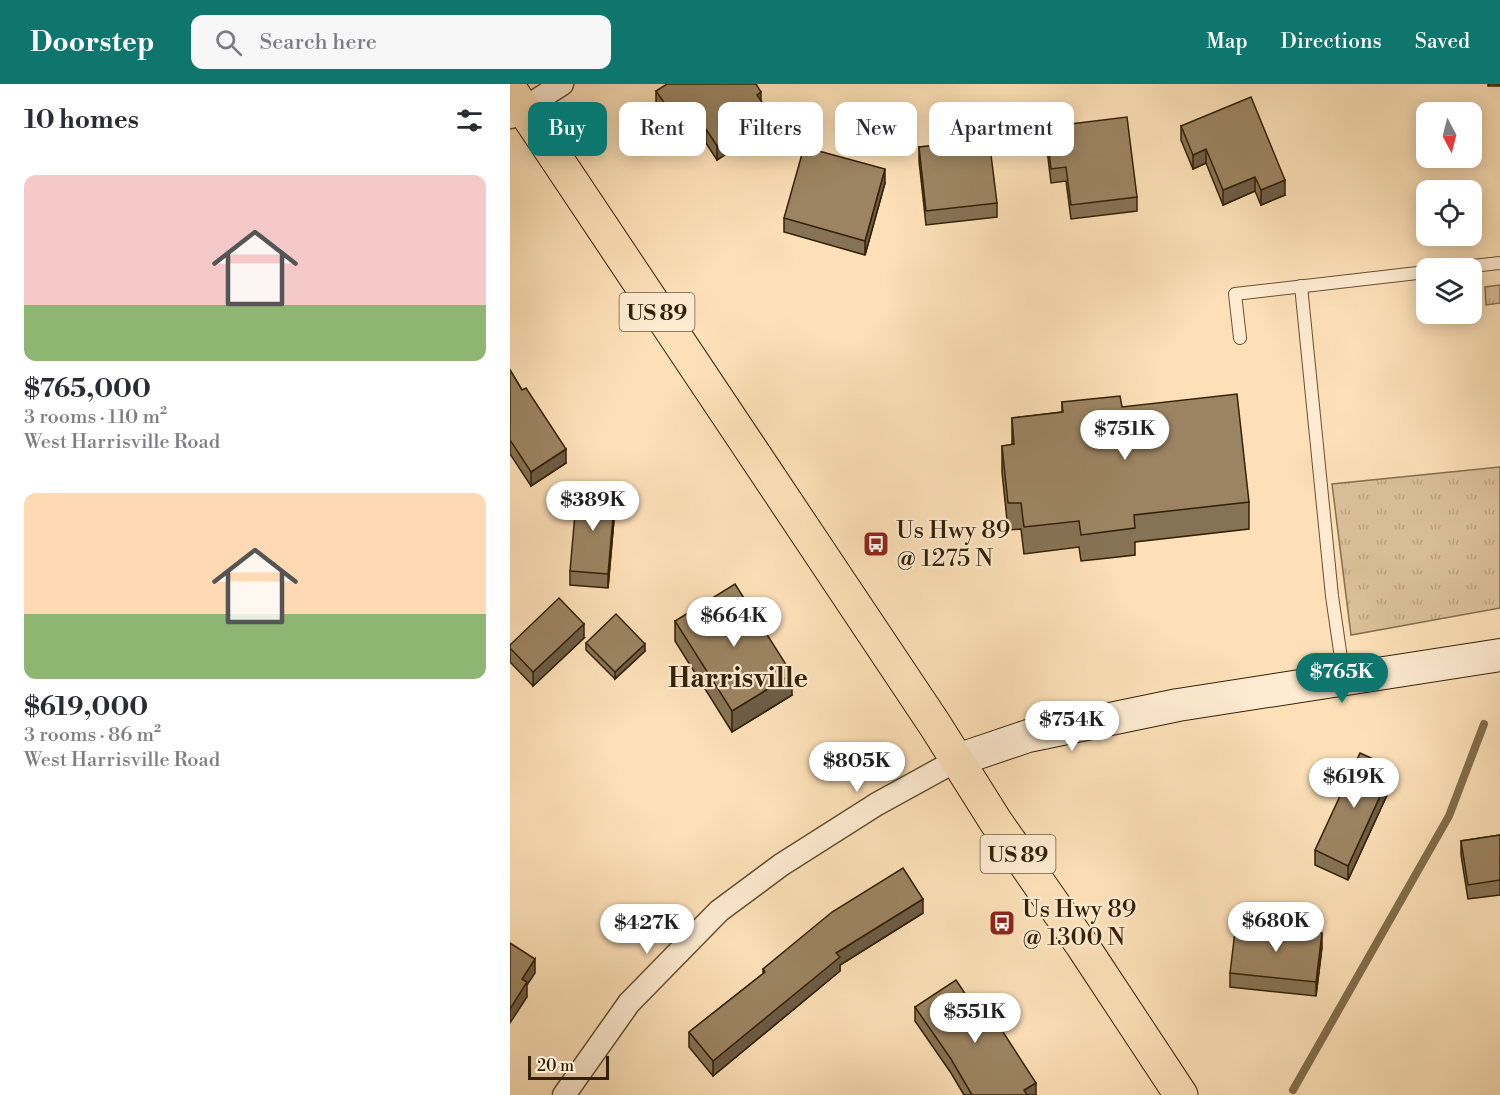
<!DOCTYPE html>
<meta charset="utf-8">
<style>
body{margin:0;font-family:"Libre Bodoni",serif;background:#f7f7f7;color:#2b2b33;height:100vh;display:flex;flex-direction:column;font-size:22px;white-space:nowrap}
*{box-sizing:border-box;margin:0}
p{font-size:20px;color:#7c7c81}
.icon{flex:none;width:33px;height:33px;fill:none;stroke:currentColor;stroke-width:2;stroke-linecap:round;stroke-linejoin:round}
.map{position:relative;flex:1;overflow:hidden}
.side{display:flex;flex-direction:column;background:#fff;width:510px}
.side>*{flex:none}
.hud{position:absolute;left:18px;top:18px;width:570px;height:54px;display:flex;gap:12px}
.needle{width:39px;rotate:173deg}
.controls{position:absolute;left:906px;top:18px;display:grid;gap:12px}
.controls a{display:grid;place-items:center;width:66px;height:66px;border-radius:12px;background:#fff;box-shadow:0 3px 15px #0003;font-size:30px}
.scale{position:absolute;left:18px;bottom:15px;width:81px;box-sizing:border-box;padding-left:6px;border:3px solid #332105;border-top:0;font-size:16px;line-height:21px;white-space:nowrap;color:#332105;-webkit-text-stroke:4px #feebd1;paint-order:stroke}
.price{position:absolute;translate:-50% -51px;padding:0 14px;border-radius:21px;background:#fff;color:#222;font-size:20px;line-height:39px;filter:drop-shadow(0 2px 3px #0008)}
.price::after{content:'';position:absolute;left:50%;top:36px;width:18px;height:14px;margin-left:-9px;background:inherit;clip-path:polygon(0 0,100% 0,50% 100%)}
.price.selected{background:#0f766e;color:#fff}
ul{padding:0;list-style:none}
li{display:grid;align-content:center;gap:12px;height:318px;padding:0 24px}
li span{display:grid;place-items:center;height:186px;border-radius:12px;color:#555}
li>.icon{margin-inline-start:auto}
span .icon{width:108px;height:108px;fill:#fffc;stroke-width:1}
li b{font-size:26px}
h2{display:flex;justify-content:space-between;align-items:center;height:72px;padding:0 24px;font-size:26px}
.pill{padding:0 21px;border-radius:12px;background:#fff;box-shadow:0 3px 15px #0003;font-size:21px;line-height:54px}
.pill.selected{background:#0f766e;color:#fff}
header{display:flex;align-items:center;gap:36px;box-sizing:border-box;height:84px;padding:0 30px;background:#0f766e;color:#fff}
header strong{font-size:28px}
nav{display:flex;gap:33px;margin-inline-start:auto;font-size:21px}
.search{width:420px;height:54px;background:#f7f7f7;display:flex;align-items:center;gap:15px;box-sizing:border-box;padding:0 21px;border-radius:12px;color:#7c7c81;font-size:22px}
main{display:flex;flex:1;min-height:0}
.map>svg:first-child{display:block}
.grass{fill:url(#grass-tufts);stroke:#877050;stroke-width:1.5}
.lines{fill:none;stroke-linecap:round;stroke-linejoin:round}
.stream{stroke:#836d4c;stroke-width:8}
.service-casing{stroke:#665132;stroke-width:14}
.minor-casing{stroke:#665132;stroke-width:25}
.secondary-casing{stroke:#332105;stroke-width:34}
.primary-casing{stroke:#332105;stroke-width:35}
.service{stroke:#feebd1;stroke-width:12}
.minor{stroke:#feebd1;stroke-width:22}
.secondary{stroke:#feebd1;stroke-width:32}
.primary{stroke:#fde0b8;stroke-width:33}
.wall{fill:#867254;stroke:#332105;stroke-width:1.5}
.shaded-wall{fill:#6d5c45;stroke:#332105;stroke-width:1.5}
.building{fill:#9c8462;stroke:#332105;stroke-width:1.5}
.labels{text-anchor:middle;stroke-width:4.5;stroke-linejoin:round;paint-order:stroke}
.shield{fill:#feebd1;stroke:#705e42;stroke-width:1.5}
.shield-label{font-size:22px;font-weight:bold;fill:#332105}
.poi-label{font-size:24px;fill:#332105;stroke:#feebd1;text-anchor:start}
.quarter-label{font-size:27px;font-weight:bold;fill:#332105;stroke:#feebd1}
</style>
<header>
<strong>Doorstep</strong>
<div class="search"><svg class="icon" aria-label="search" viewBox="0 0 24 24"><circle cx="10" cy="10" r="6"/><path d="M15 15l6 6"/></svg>Search here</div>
<nav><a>Map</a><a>Directions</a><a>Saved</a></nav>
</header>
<main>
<section class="side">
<h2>10 homes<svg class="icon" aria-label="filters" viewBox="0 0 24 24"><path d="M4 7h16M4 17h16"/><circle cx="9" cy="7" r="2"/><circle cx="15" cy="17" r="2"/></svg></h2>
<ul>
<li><span style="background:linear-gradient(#f6c9c9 70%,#8fb573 0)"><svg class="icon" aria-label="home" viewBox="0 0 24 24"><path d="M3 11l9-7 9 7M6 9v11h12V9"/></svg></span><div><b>$765,000</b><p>3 rooms · 110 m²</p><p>West Harrisville Road</p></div></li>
<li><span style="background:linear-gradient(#ffd9b3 65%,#8fb573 0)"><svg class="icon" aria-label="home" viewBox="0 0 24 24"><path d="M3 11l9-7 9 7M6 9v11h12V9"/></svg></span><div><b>$619,000</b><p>3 rooms · 86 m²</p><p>West Harrisville Road</p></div></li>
</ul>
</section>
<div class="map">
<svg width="990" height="1011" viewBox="0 0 990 1011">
<defs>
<pattern id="grass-tufts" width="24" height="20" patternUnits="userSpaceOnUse" patternTransform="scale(1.5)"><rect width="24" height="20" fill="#dbc09a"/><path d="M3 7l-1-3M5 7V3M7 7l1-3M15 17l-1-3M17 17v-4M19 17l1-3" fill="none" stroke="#bca583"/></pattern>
</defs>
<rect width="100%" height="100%" fill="#fde0b8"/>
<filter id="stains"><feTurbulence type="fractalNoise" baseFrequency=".00333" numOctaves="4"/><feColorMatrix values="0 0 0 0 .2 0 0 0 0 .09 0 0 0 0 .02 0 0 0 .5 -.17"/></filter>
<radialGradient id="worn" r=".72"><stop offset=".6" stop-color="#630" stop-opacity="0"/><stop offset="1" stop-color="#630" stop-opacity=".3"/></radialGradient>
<g class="grass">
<polygon points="990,201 990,219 976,221 975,203"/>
<polygon points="990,383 990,524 841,551 822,400"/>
</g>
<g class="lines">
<polyline class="stream" points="783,1006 939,732 974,640"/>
<g class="service-casing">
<g id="service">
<polyline points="944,184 990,179"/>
<polyline points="791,202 822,512 834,595"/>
<polyline points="730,254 725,210 916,188"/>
</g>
</g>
<g class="minor-casing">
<g id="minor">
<polyline points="1,33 52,0"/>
<polyline points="54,1011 119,919 209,827 271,781 367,720 447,676"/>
</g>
</g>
<g class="secondary-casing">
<polyline id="secondary" points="447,676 518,652 668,621 990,571"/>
</g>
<g class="primary-casing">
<polyline id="primary" points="0,5 425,641 486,738 572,861 671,1011"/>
</g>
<use href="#service" class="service"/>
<use href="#minor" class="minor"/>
<use href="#secondary" class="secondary"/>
<use href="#primary" class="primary"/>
</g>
<g class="wall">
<rect x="978" y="0" width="12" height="2"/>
<polygon points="146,7 251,17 258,42 207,76 196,59 183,68 164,39 160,41 146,21"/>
<polygon points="671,42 775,111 751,121 745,107 713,121 696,79 683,85 671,56"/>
<polygon points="536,43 627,113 627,127 561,135 556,97 541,99 536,57"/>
<polygon points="409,63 487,119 487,133 416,141 409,77"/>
<polygon points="375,99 355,171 274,148 274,134"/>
<polygon points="0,286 56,379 21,402 0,370"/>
<polygon points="552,318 612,323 739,418 739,445 625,458 625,471 599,474 571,477 569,463 514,470 511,445 498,446 492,388 492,362 502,361 502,334 552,328"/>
<polygon points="105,424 98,504 60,501 60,487"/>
<polygon points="165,537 282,611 222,648 165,557"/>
<polygon points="74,554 23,602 0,578 0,561"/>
<polygon points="76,559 135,567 105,595 76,566"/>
<polygon points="883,698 838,796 805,781 805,766"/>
<polygon points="990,751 990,811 958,815 951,771 951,757"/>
<polygon points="413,829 330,881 330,887 203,992 179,963 179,948 253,890 253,885"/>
<polygon points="812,863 806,912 720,903 720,889"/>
<polygon points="405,923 526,1011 454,1011 441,989 405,937"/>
</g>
<g class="shaded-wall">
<polygon points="251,8 251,22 247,11"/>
<polygon points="164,25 164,39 160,41 160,27"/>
<polygon points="258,27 258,42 207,76 207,62"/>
<polygon points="196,45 196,59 183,68 183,54"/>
<polygon points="696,65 696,79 683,85 683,71"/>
<polygon points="375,85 375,99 355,171 355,157"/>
<polygon points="745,93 745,107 713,121 713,106"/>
<polygon points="775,96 775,111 751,121 751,106"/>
<polygon points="56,365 56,379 21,402 21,388"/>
<polygon points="105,410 105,424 98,504 98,490"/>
<polygon points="74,540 74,554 23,602 23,588"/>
<polygon points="135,560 135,567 105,595 105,588"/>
<polygon points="282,590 282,611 222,648 222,627"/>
<polygon points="883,684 883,698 838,796 838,782"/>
<polygon points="413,815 413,829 330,881 330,887 203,992 203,977 326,869"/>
<polygon points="812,849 812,863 806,912 806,898"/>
<polygon points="25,875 25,889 17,901 17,913 0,939 0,925 12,895"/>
<polygon points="526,999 526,1011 514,1011 514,1006"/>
</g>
<g class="building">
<polygon points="157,0 246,0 251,8 247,11 258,27 207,62 196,45 183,54 164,25 160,27 146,7"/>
<polygon points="741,13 775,96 751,106 745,93 713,106 696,65 683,71 671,42"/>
<polygon points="617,33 627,113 561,121 556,83 541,85 536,43"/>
<polygon points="479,55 487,119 416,127 409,63"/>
<polygon points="294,63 375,85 355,157 274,134"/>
<polygon points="0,286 12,306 16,304 56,365 21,388 0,356"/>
<polygon points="727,310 739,418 624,431 625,444 571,451 569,437 514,443 511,419 498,419 492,362 504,360 502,334 553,328 552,318 610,312 612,323"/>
<polygon points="67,407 105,410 98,490 60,487"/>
<polygon points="225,500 282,590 222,627 165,537"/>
<polygon points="49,514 74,540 23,588 0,564 0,561"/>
<polygon points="106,530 135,560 105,588 76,559"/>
<polygon points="850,669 883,684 838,782 805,766"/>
<polygon points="990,751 990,796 958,801 951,757"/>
<polygon points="393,784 413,815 326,869 330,873 203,977 179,948 255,888 253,885 322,828"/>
<polygon points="726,839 812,849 806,898 720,889"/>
<polygon points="0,859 25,875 12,895 17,898 0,925"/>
<polygon points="446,896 462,920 471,914 526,999 514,1006 517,1011 462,1011 441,975 405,923"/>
</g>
<defs>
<g id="bus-square" transform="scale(1.35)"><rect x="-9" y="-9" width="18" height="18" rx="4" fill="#8f2418" stroke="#feebd1"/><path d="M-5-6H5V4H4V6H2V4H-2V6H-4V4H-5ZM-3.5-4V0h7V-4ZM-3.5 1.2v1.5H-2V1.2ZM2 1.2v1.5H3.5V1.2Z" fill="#fff"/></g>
</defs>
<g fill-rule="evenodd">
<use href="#bus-square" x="366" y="460"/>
<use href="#bus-square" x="492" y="839"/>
</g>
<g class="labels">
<g class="shield">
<rect x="109.5" y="209" width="75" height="38" rx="4.5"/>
<rect x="470.5" y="751" width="75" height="38" rx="4.5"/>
</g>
<g class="shield-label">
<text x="147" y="236">US 89</text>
<text x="508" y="778">US 89</text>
</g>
<g class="poi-label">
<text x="386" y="454">Us Hwy 89<tspan x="386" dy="28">@ 1275 N</tspan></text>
<text x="512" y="833">Us Hwy 89<tspan x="512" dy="28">@ 1300 N</tspan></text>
</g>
<g class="quarter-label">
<text x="228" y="603">Harrisville</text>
</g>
</g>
<rect width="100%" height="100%" filter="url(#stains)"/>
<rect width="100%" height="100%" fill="url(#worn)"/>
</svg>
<div class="controls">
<a><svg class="needle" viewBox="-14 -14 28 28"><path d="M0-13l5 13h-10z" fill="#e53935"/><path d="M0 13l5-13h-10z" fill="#7c7c81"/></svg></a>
<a><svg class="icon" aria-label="locate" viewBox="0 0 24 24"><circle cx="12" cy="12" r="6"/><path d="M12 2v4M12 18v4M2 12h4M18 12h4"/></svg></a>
<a><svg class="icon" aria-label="layers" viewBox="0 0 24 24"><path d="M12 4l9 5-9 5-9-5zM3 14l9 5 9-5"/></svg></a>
</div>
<div class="scale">20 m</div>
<b class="price" style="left:615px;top:377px">$751K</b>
<b class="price" style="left:83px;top:448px">$389K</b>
<b class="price" style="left:224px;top:564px">$664K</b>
<b class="price selected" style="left:832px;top:620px">$765K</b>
<b class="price" style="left:562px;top:668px">$754K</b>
<b class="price" style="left:347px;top:709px">$805K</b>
<b class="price" style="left:844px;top:725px">$619K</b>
<b class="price" style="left:766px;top:869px">$680K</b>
<b class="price" style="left:137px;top:871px">$427K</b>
<b class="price" style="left:465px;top:960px">$551K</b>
<div class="hud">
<a class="pill selected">Buy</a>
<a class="pill">Rent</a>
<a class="pill">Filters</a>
<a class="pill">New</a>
<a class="pill">Apartment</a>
</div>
</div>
</main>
